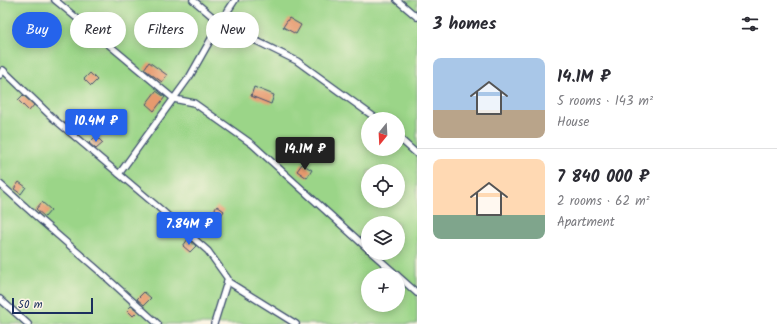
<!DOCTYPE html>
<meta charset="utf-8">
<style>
body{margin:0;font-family:Kalam,sans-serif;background:#f2f2f3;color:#2b2b33;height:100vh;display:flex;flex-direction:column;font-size:15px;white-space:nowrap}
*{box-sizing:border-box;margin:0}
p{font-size:13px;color:#7c7c81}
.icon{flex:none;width:22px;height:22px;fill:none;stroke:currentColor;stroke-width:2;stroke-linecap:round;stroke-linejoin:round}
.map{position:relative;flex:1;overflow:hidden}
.side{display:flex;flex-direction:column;background:#fff;width:360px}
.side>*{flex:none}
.banner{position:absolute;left:12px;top:12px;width:345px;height:36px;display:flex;gap:8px}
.needle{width:26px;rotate:198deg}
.fabs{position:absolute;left:361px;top:112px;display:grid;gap:8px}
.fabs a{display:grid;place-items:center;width:44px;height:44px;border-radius:50%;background:#fff;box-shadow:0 2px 10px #0003;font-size:20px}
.scale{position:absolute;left:12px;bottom:10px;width:81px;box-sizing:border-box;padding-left:4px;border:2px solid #1b2f5e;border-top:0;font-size:11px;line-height:14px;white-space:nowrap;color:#1b2f5e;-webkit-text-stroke:3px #fcf5e5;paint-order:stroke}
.price{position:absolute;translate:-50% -34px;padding:0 9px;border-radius:4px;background:#2563eb;color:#fff;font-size:13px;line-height:26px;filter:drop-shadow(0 1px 2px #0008)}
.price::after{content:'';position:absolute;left:50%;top:24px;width:12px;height:9px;margin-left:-6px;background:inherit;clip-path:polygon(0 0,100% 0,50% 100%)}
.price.active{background:#222;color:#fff}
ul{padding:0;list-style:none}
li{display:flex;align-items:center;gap:12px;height:100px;padding:0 16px}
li+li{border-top:1px solid #e1e1e2}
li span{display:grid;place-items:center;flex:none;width:112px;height:80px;border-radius:8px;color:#555}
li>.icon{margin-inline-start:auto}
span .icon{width:48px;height:48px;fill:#fffc;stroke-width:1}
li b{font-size:17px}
h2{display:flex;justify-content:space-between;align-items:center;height:48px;padding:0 16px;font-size:17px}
.tag{padding:0 14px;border-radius:18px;background:#fff;box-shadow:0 2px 10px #0003;font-size:14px;line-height:36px}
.tag.active{background:#2563eb;color:#fff}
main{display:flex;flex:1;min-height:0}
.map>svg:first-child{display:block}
.green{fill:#9bd588;stroke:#5b8273;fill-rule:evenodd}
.building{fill:#e69a6e}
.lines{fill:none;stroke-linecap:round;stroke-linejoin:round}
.lane-casing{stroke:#3b4b6e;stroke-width:8}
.lane{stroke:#fff;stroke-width:5.5}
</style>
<main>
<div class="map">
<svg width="417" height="324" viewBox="0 0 417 324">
<rect width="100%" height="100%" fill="#fcf5e5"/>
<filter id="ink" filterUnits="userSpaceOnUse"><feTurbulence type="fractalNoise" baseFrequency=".025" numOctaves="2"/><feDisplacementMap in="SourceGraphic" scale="8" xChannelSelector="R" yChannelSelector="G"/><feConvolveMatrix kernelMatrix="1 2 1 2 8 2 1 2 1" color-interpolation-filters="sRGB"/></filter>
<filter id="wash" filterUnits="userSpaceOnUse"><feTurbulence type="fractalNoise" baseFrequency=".012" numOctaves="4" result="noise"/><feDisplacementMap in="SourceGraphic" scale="16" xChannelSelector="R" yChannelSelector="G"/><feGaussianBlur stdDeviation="0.9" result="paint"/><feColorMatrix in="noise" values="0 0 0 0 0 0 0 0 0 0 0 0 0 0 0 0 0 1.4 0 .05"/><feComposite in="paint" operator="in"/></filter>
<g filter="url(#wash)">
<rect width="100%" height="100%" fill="#eee7c8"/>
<path class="green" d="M0,0H417V324H0ZM368,119H398V149H368ZM368,171H398V201H368ZM368,223H398V253H368ZM368,275H398V305H368Z"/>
<g id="blocks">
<g class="building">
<polygon points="289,18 301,25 296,34 283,27"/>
<polygon points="149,62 167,75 162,82 144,69"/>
<polygon points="90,73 97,80 91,86 84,79"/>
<polygon points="254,87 274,95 271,104 251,96"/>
<polygon points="156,91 165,97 154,111 146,104"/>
<polygon points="23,95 34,105 29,111 18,100"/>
<polygon points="74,112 82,119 73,130 65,123"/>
<polygon points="96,136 103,143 96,149 89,143"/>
<polygon points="302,164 312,170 307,178 297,171"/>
<polygon points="19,182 26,187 21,194 14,189"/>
<polygon points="42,202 51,210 45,217 36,209"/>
<polygon points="217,206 224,211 218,220 211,215"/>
<polygon points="188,239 196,246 190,252 183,246"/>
<polygon points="144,292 151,298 144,305 137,299"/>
<polygon points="131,306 138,311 133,316 127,310"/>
</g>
</g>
</g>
<g filter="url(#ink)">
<use href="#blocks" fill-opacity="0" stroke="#3b4b6e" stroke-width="1"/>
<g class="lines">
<g class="lane-casing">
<g id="lane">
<polyline points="55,0 174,99 194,103 252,144 368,249"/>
<polyline points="193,0 220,23 190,76 119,174 158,207 208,251 228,279 214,324"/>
<polyline points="235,0 220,23 297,61 377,119"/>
<polyline points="397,0 417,17"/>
<polyline points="0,75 3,70 54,119 119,174"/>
<polyline points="398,137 417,154"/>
<polyline points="0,184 38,218 98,270 158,324"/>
<polyline points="372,253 397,275"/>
<polyline points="398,276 417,293"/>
<polyline points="227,281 296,324"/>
<polyline points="0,299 28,324"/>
</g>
</g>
<use href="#lane" class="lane"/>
</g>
</g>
</svg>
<div class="fabs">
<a><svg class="needle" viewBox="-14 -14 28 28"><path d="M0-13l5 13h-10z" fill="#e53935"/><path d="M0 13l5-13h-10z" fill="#7c7c81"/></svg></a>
<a><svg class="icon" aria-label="locate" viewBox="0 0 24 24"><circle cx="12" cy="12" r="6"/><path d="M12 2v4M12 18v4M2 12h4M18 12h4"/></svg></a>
<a><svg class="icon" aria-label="layers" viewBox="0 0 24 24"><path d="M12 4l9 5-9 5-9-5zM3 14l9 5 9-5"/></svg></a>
<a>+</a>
</div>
<div class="scale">50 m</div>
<b class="price" style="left:96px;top:143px">10.4M ₽</b>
<b class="price active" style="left:305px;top:171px">14.1M ₽</b>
<b class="price" style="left:189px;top:246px">7.84M ₽</b>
<div class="banner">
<a class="tag active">Buy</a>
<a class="tag">Rent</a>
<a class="tag">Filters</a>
<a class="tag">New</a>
</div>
</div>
<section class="side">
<h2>3 homes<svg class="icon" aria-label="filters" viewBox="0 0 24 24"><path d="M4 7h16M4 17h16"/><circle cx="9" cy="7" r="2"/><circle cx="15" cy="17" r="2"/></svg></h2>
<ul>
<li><span style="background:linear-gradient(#a9c7e8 65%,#b9a48a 0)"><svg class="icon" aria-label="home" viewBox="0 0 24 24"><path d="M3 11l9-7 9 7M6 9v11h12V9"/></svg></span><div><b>14.1M ₽</b><p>5 rooms · 143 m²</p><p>House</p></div></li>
<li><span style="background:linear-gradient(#ffd9b3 70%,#7fa58c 0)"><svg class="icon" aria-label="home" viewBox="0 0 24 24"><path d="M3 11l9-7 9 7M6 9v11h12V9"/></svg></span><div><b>7 840 000 ₽</b><p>2 rooms · 62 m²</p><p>Apartment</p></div></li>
</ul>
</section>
</main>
